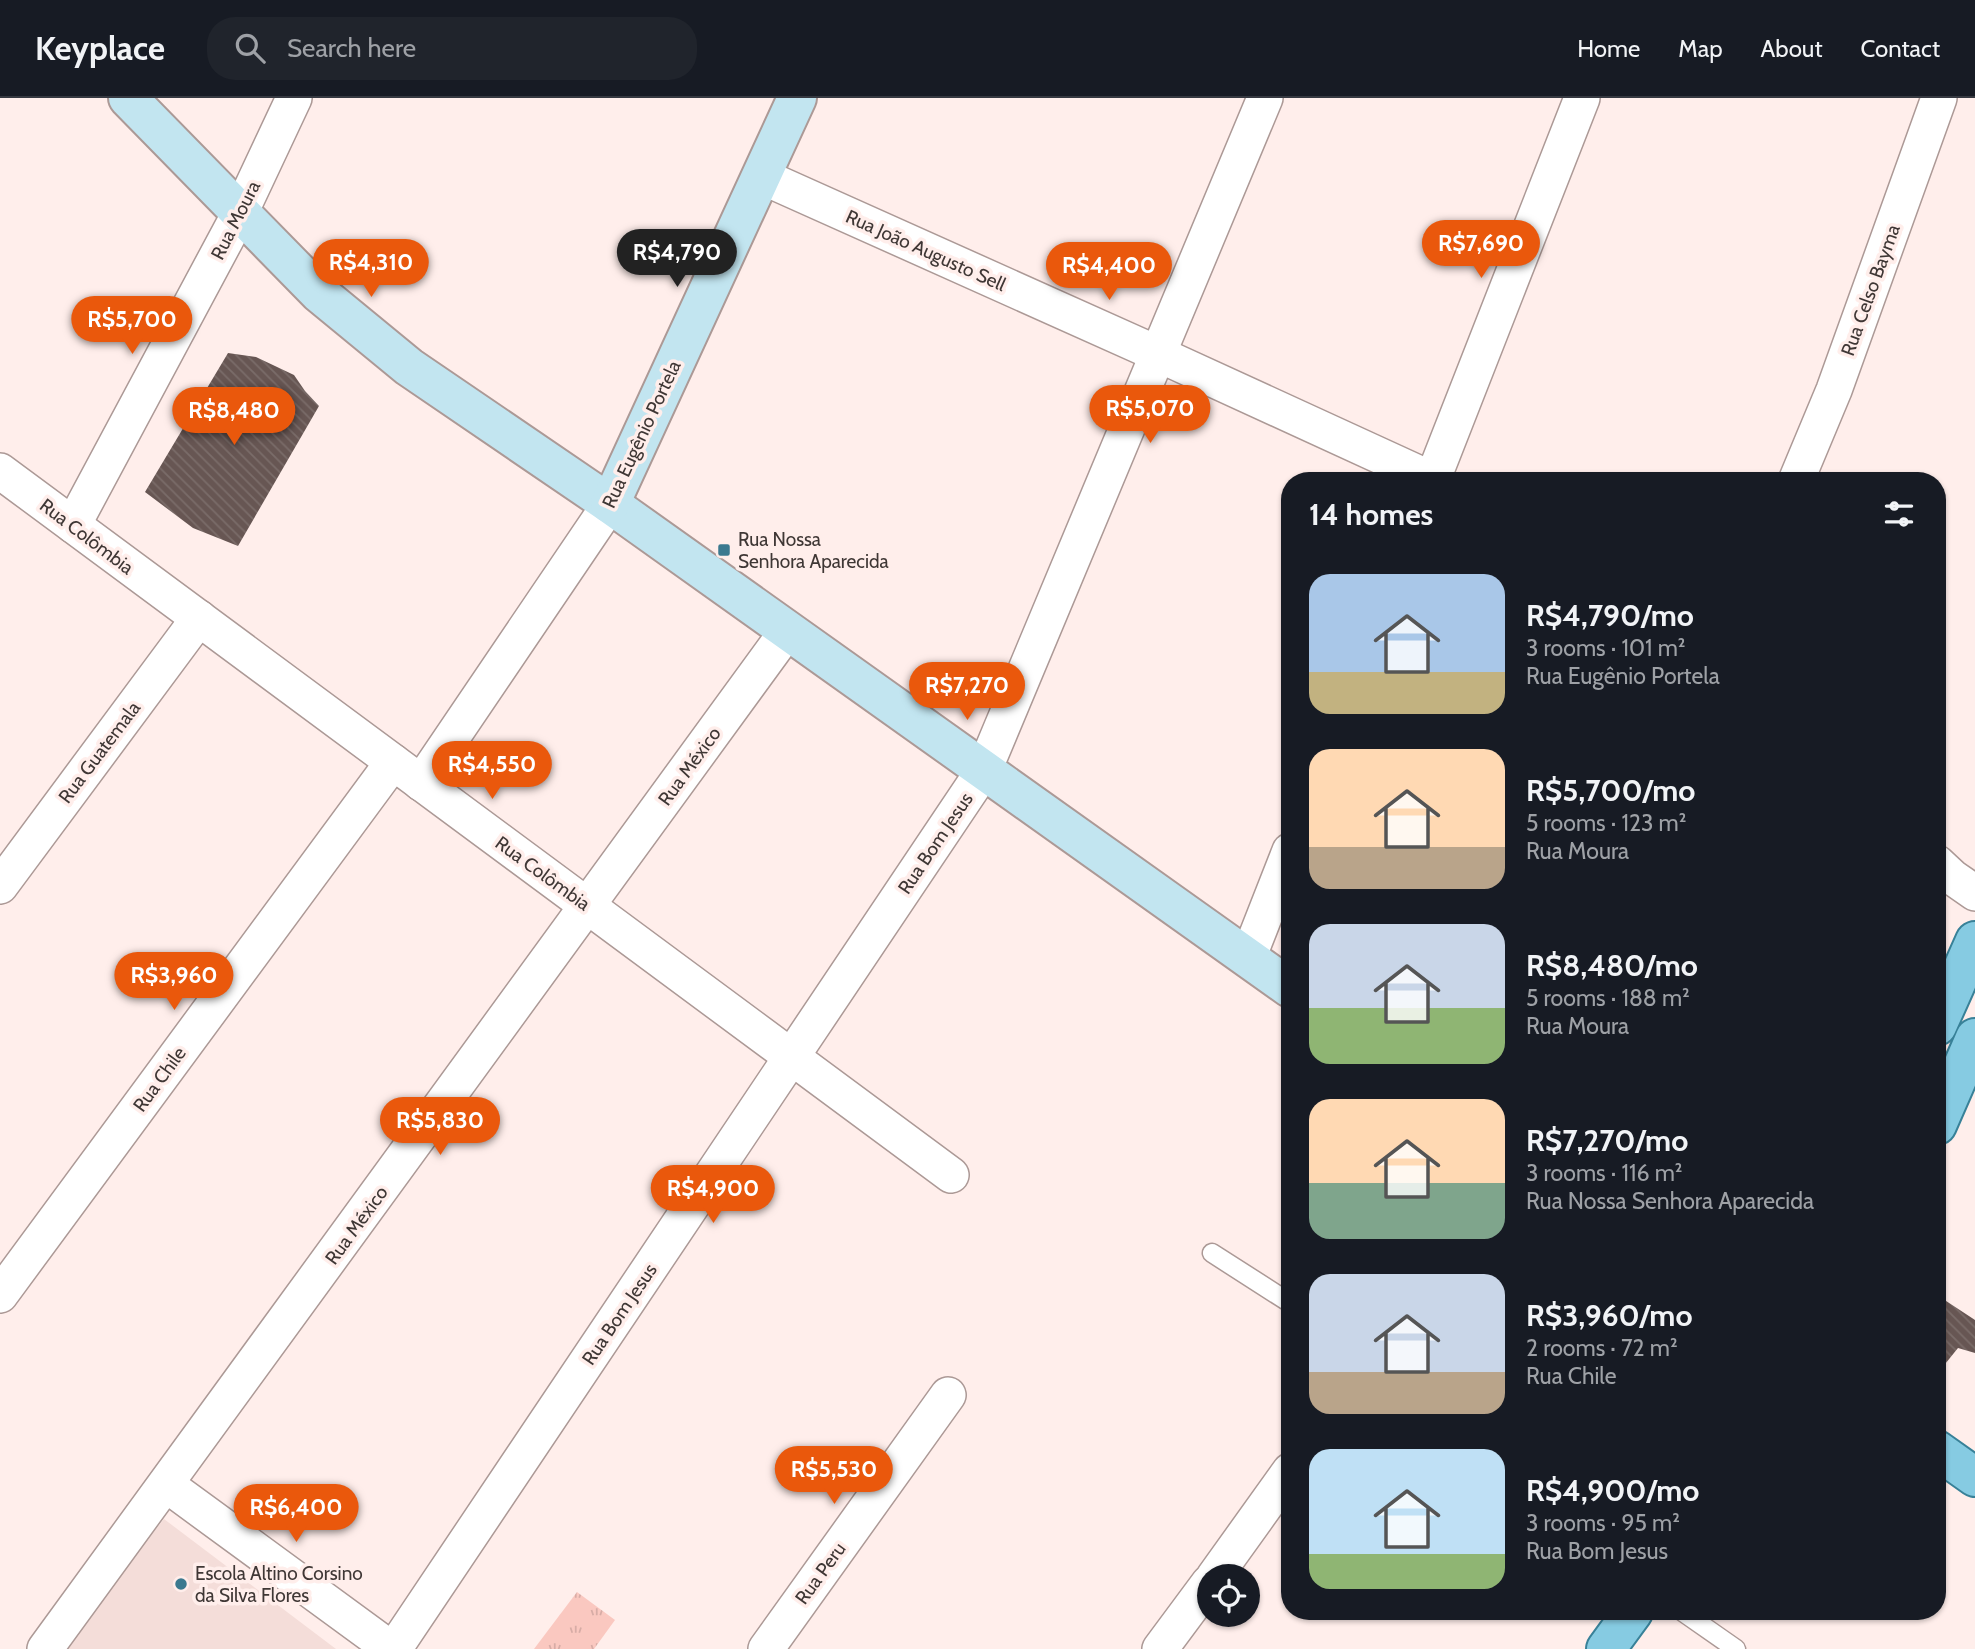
<!DOCTYPE html>
<meta charset="utf-8">
<style>
body{margin:0;font-family:Cabin,sans-serif;background:#20242c;color:#f1f3f6;height:100vh;display:flex;flex-direction:column;font-size:26px;white-space:nowrap}
*{box-sizing:border-box;margin:0}
p{font-size:23px;color:#9ea1a6}
.icon{flex:none;width:38px;height:38px;fill:none;stroke:currentColor;stroke-width:2;stroke-linecap:round;stroke-linejoin:round}
.map{position:relative;flex:1;overflow:hidden}
.details{position:absolute;left:1281px;top:374px;width:665px;height:1148px;display:flex;flex-direction:column;background:#171b24;border-radius:28px;box-shadow:0 2px 5px #0004}
.details>*{flex:none}
.controls{position:absolute;left:1197px;top:1466px;display:grid;gap:14px}
.controls a{display:grid;place-items:center;width:63px;height:63px;border-radius:50%;background:#171b24;box-shadow:0 2px 5px #0004;font-size:35px}
.price{position:absolute;translate:-50% -60px;padding:0 16px;border-radius:24px;background:#ea580c;color:#fff;font-size:23px;line-height:46px;filter:drop-shadow(0 2px 4px #0008)}
.price::after{content:'';position:absolute;left:50%;top:42px;width:21px;height:16px;margin-left:-10px;background:inherit;clip-path:polygon(0 0,100% 0,50% 100%)}
.price.active{background:#222;color:#fff}
ul{padding:0;list-style:none}
li{display:flex;align-items:center;gap:21px;height:175px;padding:0 28px}
li span{display:grid;place-items:center;flex:none;width:196px;height:140px;border-radius:21px;color:#555}
li>.icon{margin-inline-start:auto}
span .icon{width:84px;height:84px;fill:#fffc;stroke-width:1}
li b{font-size:30px}
h2{display:flex;justify-content:space-between;align-items:center;height:84px;padding:0 28px;font-size:30px}
header{display:flex;align-items:center;gap:42px;box-sizing:border-box;height:98px;padding:0 35px;background:#171b24;border-bottom:2px solid #363941}
header strong{font-size:33px}
nav{display:flex;gap:38px;margin-inline-start:auto;font-size:24px}
.search{width:490px;height:63px;background:#20242c;display:flex;align-items:center;gap:18px;box-sizing:border-box;padding:0 24px;border-radius:28px;color:#9ea1a6;font-size:26px}
.map>svg:first-child{display:block}
.built{fill:#f4ddd9}
.park{fill:url(#park-tufts)}
.building{fill:url(#building-back-hatch)}
.lines{fill:none;stroke-linecap:round;stroke-linejoin:round}
.lane-casing{stroke:#ac9996;stroke-width:21}
.street-casing{stroke:#ac9996;stroke-width:38}
.secondary-casing{stroke:#ac9996;stroke-width:42}
.primary-casing{stroke:#388198;stroke-width:42}
.lane{stroke:#fff;stroke-width:18}
.street{stroke:#fff;stroke-width:35}
.secondary{stroke:#c2e5f0;stroke-width:38}
.primary{stroke:#86cbe2;stroke-width:38}
.poi-dot{fill:#3b798f;stroke:#ffeeeb;stroke-width:2.5}
.labels{text-anchor:middle;stroke-width:7;stroke-linejoin:round;paint-order:stroke}
.street-label{font-size:19px;fill:#3f3735;stroke:#ffeeeb}
.poi-label{font-size:19px;fill:#3f3735;stroke:#ffeeeb;text-anchor:start}
</style>
<header>
<strong>Keyplace</strong>
<div class="search"><svg class="icon" aria-label="search" viewBox="0 0 24 24"><circle cx="10" cy="10" r="6"/><path d="M15 15l6 6"/></svg>Search here</div>
<nav><a>Home</a><a>Map</a><a>About</a><a>Contact</a></nav>
</header>
<div class="map">
<svg width="1975" height="1551" viewBox="0 0 1975 1551">
<defs>
<pattern id="park-tufts" width="24" height="20" patternUnits="userSpaceOnUse" patternTransform="scale(1.75)"><rect width="24" height="20" fill="#fac8c0"/><path d="M3 7l-1-3M5 7V3M7 7l1-3M15 17l-1-3M17 17v-4M19 17l1-3" fill="none" stroke="#d7aca6"/></pattern>
<pattern id="building-back-hatch" width="6" height="6" patternUnits="userSpaceOnUse" patternTransform="scale(1.75)"><rect width="6" height="6" fill="#675653"/><path d="M-1 5l2 2M0 0l6 6M5-1l2 2" fill="none" stroke="#7a6c69"/></pattern>
</defs>
<rect width="100%" height="100%" fill="#ffeeeb"/>
<polygon class="built" points="164,1421 336,1551 59,1551"/>
<polygon class="park" points="577,1494 615,1522 594,1551 534,1551"/>
<g class="building">
<polygon points="228,255 256,259 294,277 305,293 319,308 238,448 193,430 145,394"/>
<polygon points="1937,1197 1975,1222 1975,1255 1958,1250 1937,1276"/>
</g>
<g class="lines">
<g class="lane-casing">
<g id="lane">
<polyline points="1212,1155 1290,1205"/>
<polyline points="1683,1514 1736,1551"/>
</g>
</g>
<g class="street-casing">
<g id="street">
<polyline points="761,78 1158,256 1435,383"/>
<polyline points="0,373 951,1077"/>
<polyline points="1432,383 1582,0"/>
<polyline points="1796,383 1834,292 1939,0"/>
<polyline points="73,427 240,115 294,0"/>
<polyline points="421,685 610,406"/>
<polyline points="1937,765 1952,779 1975,795"/>
<polyline points="0,788 199,520"/>
<polyline points="1248,860 1290,753"/>
<polyline points="0,1197 393,664"/>
<polyline points="167,1387 391,1551"/>
<polyline points="1214,1479 1290,1373"/>
<polyline points="45,1551 788,532"/>
<polyline points="394,1551 984,672 1265,0"/>
<polyline points="766,1551 948,1297"/>
<polyline points="1160,1551 1209,1485"/>
</g>
</g>
<g class="secondary-casing">
<g id="secondary">
<polyline points="128,0 319,195 409,269 610,406 1290,890"/>
<polyline points="610,406 797,0"/>
</g>
</g>
<g class="primary-casing">
<g id="primary">
<polyline points="1937,928 1975,843"/>
<polyline points="1937,1027 1975,940"/>
<polyline points="1937,1352 1975,1379"/>
<polyline points="1606,1551 1633,1514"/>
</g>
</g>
<use href="#lane" class="lane"/>
<use href="#street" class="street"/>
<use href="#secondary" class="secondary"/>
<use href="#primary" class="primary"/>
</g>
<g class="poi-dot">
<rect x="717" y="445" width="14" height="14" rx="3.5"/>
<circle cx="181" cy="1486" r="7"/>
</g>
<g class="labels">
<g class="street-label">
<text transform="translate(235 122) rotate(-63)" y="7">Rua Moura</text>
<text transform="translate(926 152) rotate(24)" y="7">Rua João Augusto Sell</text>
<text transform="translate(1870 192) rotate(-70)" y="7">Rua Celso Bayma</text>
<text transform="translate(641 336) rotate(-65)" y="7">Rua Eugênio Portela</text>
<text transform="translate(87 438) rotate(37)" y="7">Rua Colômbia</text>
<text transform="translate(99 654) rotate(-53)" y="7">Rua Guatemala</text>
<text transform="translate(689 668) rotate(-54)" y="7">Rua México</text>
<text transform="translate(935 745) rotate(-56)" y="7">Rua Bom Jesus</text>
<text transform="translate(543 775) rotate(36)" y="7">Rua Colômbia</text>
<text transform="translate(159 981) rotate(-54)" y="7">Rua Chile</text>
<text transform="translate(356 1127) rotate(-54)" y="7">Rua México</text>
<text transform="translate(619 1216) rotate(-56)" y="7">Rua Bom Jesus</text>
<text transform="translate(820 1475) rotate(-54)" y="7">Rua Peru</text>
</g>
<g class="poi-label">
<text x="738" y="448">Rua Nossa<tspan x="738" dy="22">Senhora Aparecida</tspan></text>
<text x="195" y="1482">Escola Altino Corsino<tspan x="195" dy="22">da Silva Flores</tspan></text>
</g>
</g>
</svg>
<div class="controls">
<a><svg class="icon" aria-label="locate" viewBox="0 0 24 24"><circle cx="12" cy="12" r="6"/><path d="M12 2v4M12 18v4M2 12h4M18 12h4"/></svg></a>
</div>
<b class="price" style="left:1481px;top:182px">R$7,690</b>
<b class="price active" style="left:677px;top:191px">R$4,790</b>
<b class="price" style="left:371px;top:201px">R$4,310</b>
<b class="price" style="left:1109px;top:204px">R$4,400</b>
<b class="price" style="left:132px;top:258px">R$5,700</b>
<b class="price" style="left:1150px;top:347px">R$5,070</b>
<b class="price" style="left:234px;top:349px">R$8,480</b>
<b class="price" style="left:967px;top:624px">R$7,270</b>
<b class="price" style="left:492px;top:703px">R$4,550</b>
<b class="price" style="left:174px;top:914px">R$3,960</b>
<b class="price" style="left:440px;top:1059px">R$5,830</b>
<b class="price" style="left:713px;top:1127px">R$4,900</b>
<b class="price" style="left:834px;top:1408px">R$5,530</b>
<b class="price" style="left:296px;top:1446px">R$6,400</b>
<section class="details">
<h2>14 homes<svg class="icon" aria-label="filters" viewBox="0 0 24 24"><path d="M4 7h16M4 17h16"/><circle cx="9" cy="7" r="2"/><circle cx="15" cy="17" r="2"/></svg></h2>
<ul>
<li><span style="background:linear-gradient(#a9c7e8 70%,#c2b280 0)"><svg class="icon" aria-label="home" viewBox="0 0 24 24"><path d="M3 11l9-7 9 7M6 9v11h12V9"/></svg></span><div><b>R$4,790/mo</b><p>3 rooms · 101 m²</p><p>Rua Eugênio Portela</p></div></li>
<li><span style="background:linear-gradient(#ffd9b3 70%,#b9a48a 0)"><svg class="icon" aria-label="home" viewBox="0 0 24 24"><path d="M3 11l9-7 9 7M6 9v11h12V9"/></svg></span><div><b>R$5,700/mo</b><p>5 rooms · 123 m²</p><p>Rua Moura</p></div></li>
<li><span style="background:linear-gradient(#c9d6e8 60%,#8fb573 0)"><svg class="icon" aria-label="home" viewBox="0 0 24 24"><path d="M3 11l9-7 9 7M6 9v11h12V9"/></svg></span><div><b>R$8,480/mo</b><p>5 rooms · 188 m²</p><p>Rua Moura</p></div></li>
<li><span style="background:linear-gradient(#ffd9b3 60%,#7fa58c 0)"><svg class="icon" aria-label="home" viewBox="0 0 24 24"><path d="M3 11l9-7 9 7M6 9v11h12V9"/></svg></span><div><b>R$7,270/mo</b><p>3 rooms · 116 m²</p><p>Rua Nossa Senhora Aparecida</p></div></li>
<li><span style="background:linear-gradient(#c9d6e8 70%,#b9a48a 0)"><svg class="icon" aria-label="home" viewBox="0 0 24 24"><path d="M3 11l9-7 9 7M6 9v11h12V9"/></svg></span><div><b>R$3,960/mo</b><p>2 rooms · 72 m²</p><p>Rua Chile</p></div></li>
<li><span style="background:linear-gradient(#bfe0f5 75%,#8fb573 0)"><svg class="icon" aria-label="home" viewBox="0 0 24 24"><path d="M3 11l9-7 9 7M6 9v11h12V9"/></svg></span><div><b>R$4,900/mo</b><p>3 rooms · 95 m²</p><p>Rua Bom Jesus</p></div></li>
</ul>
</section>
</div>
